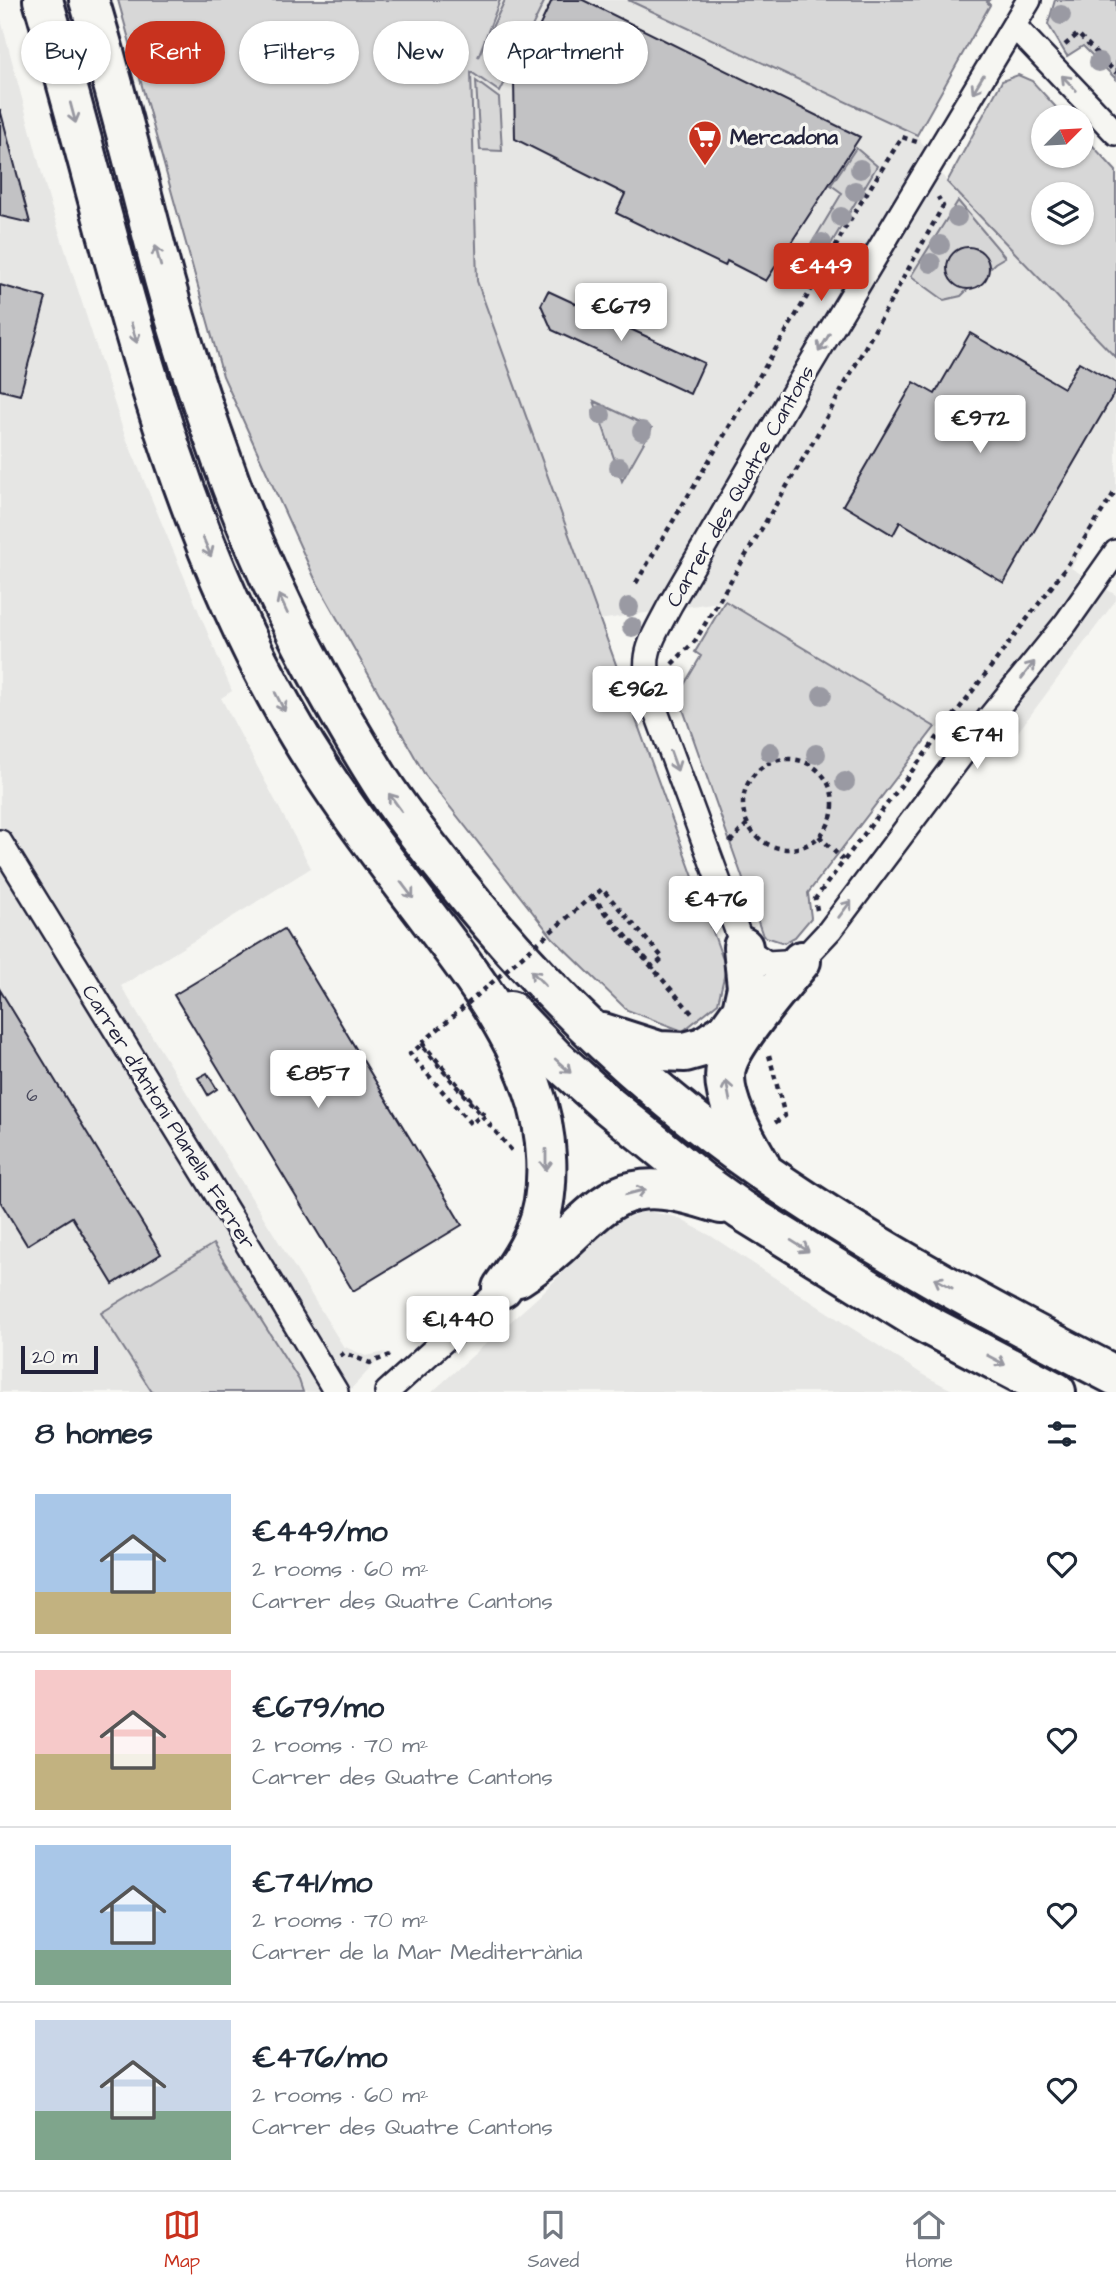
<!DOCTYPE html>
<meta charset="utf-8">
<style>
body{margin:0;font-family:"Architects Daughter",sans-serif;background:#f6f6f7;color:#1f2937;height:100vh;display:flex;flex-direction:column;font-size:26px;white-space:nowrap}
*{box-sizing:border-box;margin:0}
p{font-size:23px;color:#747a83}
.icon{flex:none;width:38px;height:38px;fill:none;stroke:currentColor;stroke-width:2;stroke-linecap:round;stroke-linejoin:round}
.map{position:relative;height:1392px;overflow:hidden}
.drawer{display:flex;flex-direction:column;background:#fff;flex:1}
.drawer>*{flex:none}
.banner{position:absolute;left:21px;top:21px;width:700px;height:63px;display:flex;gap:14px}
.needle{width:46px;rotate:66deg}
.tools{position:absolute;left:1031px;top:105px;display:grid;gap:14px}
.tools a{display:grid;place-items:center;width:63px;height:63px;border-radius:50%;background:#fff;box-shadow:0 2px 5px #0004;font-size:35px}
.scale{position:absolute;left:21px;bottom:18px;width:77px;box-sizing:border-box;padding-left:7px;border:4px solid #22223b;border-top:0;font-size:19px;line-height:24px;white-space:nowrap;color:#22223b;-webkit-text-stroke:5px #f6f6f2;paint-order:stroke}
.price{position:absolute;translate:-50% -60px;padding:0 16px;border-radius:7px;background:#fff;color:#222;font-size:23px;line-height:46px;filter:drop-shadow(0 2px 4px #0008)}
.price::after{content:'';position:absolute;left:50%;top:42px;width:21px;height:16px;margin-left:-10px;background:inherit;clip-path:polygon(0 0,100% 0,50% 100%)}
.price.current{background:#c8321e;color:#fff}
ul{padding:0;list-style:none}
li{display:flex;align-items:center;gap:21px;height:175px;padding:0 35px}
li+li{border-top:2px solid #e0e1e3}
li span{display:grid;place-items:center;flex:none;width:196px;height:140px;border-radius:0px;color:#555}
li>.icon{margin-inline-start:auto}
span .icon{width:84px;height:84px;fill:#fffc;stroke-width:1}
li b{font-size:30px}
h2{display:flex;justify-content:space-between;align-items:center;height:84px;padding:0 35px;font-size:30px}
.chip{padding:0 24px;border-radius:32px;background:#fff;box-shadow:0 2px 5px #0004;font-size:24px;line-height:63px}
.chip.current{background:#c8321e;color:#fff}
.tab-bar{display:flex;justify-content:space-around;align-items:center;height:98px;border-top:2px solid #e0e1e3;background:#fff;font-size:19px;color:#747a83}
.tab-bar a{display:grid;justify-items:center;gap:4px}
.tab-bar .current{color:#c8321e}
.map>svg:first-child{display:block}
.built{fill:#e6e6e4}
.green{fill:#d7d7d7;stroke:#7c7c89;stroke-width:2;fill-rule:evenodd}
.building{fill:#c2c2c4;stroke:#22223b;stroke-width:2}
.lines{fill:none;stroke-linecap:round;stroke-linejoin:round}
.street-casing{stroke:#22223b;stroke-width:28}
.highway-casing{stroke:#22223b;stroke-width:44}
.path{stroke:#22223b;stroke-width:4.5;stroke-dasharray:5 5;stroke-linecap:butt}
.street{stroke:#f6f6f2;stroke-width:23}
.highway{stroke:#f6f6f2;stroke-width:38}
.path-bridge{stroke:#22223b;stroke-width:4.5;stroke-dasharray:5 5;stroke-linecap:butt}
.tree{fill:#9a9aa3}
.oneway{stroke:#9797a0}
.labels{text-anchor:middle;stroke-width:7;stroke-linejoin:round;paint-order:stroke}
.number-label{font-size:18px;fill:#4a4a5d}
.poi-label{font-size:21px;font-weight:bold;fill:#22223b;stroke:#f6f6f2;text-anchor:start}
.street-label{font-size:21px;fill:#22223b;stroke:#f6f6f2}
</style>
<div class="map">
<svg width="1116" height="1392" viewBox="0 0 1116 1392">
<rect width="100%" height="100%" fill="#f6f6f2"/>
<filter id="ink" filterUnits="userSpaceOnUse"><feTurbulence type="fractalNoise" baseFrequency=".0143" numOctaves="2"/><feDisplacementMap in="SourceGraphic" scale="14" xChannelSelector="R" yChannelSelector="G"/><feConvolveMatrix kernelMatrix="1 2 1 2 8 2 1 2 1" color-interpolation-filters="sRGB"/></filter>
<g filter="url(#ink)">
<g class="built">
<polygon points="500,0 628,0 917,135 947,182 1116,358 1116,490 1071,568 1116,595 1116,600 1009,744 935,727 725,601 599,620 477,281 471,71"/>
<polygon points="0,16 49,200 124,433 232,691 221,698 311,868 121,986 343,1346 366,1356 386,1352 348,1392 0,1392"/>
<polygon points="646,1211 676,1217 711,1236 925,1376 956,1392 432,1392 538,1297 597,1238 620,1220"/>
</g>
<g class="green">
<polygon points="118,0 500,0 478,57 505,0 545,0 500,92 471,72 477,281 726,968 718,1003 683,1031 627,1010 553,938 425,775 315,579 223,376"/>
<polygon points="628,0 989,0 987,2 990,5 917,135"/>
<polygon points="1055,0 1116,0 1116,79 1083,46 1067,56 1048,24"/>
<path d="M1018,75L1032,81L1065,117H1043V156H1082V134L1116,171V358L947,182L1002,81ZM1043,194H1082V233H1043Z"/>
<polygon points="476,81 499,98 502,151 480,150"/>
<polygon points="856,148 877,166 806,286 794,273 842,193 831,185"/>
<polygon points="958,201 1005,257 995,263 961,296 944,300 911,276"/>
<polygon points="594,401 652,428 622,481"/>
<polygon points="725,601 935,727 808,893 811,918 795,937 784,943 763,936 678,695 701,656 695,652"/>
<polygon points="213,1244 299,1380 303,1392 152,1392 101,1313"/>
</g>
<g class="building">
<polygon points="552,0 583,0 860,137 766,281 727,261 725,266 616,213 625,194 515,139 514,80"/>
<polygon points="0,109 30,223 0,216"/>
<circle cx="968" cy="268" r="21"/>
<polygon points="0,285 46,298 20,395 0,390"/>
<polygon points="548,291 704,363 690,394 552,330 541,305"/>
<polygon points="970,333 1064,388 1079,362 1116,383 1116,390 1004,583 900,522 893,535 843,505 914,382 935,394"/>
<polygon points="284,929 462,1225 353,1291 174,995"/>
<polygon points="0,990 161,1254 113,1284 72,1217 27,1245 0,1201"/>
<polygon points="207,1073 217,1089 208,1095 198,1078"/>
</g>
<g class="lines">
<g class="street-casing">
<g id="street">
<path d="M1029,0L795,390L670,605C646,650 640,655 654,706L743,947L767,963L801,961L830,930L990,717L1066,623L1116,552"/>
<polyline points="1014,26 1116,133"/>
<polyline points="0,842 254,1255 336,1392"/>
<polyline points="387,1392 502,1288"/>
</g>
</g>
<g class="highway-casing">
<g id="highway">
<path d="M43,0C114,241 160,492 286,713C323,779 369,840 415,900C459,958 508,1018 532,1087C548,1129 553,1191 535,1233C527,1253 514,1271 502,1288"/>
<path d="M89,0C117,92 139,186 164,279C183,348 206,417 231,485C270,588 322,689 381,782C402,815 427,846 451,876C541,989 646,1090 765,1173C876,1250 996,1314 1116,1376"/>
<polyline points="510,1011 554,1057 609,1106 702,1182 741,1210 924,1323 1056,1392"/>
<polyline points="603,1033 659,1051 685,1052 703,1047 727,1031 742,1010 747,987 743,947"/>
<path d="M760,1164C746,1140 720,1097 726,1068C732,1041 782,985 801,961"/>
<path d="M518,1277C532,1268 545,1258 557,1247C579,1228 605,1196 635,1191C663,1185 694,1196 721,1204"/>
</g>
</g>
<g class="path">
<polyline points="1065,45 1078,34 1116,73"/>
<polyline points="636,583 830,258 845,228 902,137 917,142"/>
<polyline points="672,664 695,641 813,442 943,206 938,197"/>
<circle cx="788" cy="804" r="45"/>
<polyline points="819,836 843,860"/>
<polyline points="730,842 747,824"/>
<polyline points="592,896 653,967 663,958 602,889 592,898 695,1017"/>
<polyline points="817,910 815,899 1065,569 1116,490"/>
<polyline points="422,1043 483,1114 471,1124 410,1054 421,1045 513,1152"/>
<polyline points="769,1055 785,1116 773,1124"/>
<polyline points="340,1356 344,1353 370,1363 390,1355"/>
</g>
<use href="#street" class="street"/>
<use href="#highway" class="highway"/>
<polyline class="path-bridge" points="422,1043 592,896"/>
</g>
<g class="tree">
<circle cx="1061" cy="15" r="10"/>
<circle cx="1099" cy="62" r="10"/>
<circle cx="860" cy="169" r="10"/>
<circle cx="855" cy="191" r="10"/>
<circle cx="841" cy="217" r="10"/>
<circle cx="957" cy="217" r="10"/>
<circle cx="822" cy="243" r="10"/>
<circle cx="940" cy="245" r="10"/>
<circle cx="931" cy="263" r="10"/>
<circle cx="808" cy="268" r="10"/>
<circle cx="601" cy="415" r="10"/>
<circle cx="642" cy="431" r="10"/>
<circle cx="619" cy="467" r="10"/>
<circle cx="629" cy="607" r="10"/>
<circle cx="632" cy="627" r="10"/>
<circle cx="822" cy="695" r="10"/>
<circle cx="770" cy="752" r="10"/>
<circle cx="816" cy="754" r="10"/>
<circle cx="845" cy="782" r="10"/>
</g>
<defs><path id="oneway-shaft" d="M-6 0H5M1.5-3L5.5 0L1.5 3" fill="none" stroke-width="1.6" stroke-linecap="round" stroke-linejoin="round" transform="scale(1.75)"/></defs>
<g class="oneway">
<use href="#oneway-shaft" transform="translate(1069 83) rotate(-134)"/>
<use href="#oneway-shaft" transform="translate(978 84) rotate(121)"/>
<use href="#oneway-shaft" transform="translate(73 113) rotate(75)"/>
<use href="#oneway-shaft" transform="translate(158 256) rotate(-105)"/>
<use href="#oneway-shaft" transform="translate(134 333) rotate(74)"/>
<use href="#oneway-shaft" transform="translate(824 343) rotate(121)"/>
<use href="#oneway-shaft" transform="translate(207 547) rotate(67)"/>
<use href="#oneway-shaft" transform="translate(283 604) rotate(-115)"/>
<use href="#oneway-shaft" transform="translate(1028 670) rotate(-52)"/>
<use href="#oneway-shaft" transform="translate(280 702) rotate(63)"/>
<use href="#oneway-shaft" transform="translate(674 761) rotate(70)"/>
<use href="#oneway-shaft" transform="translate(395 802) rotate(-126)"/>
<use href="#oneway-shaft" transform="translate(407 890) rotate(53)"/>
<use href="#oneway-shaft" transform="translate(845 909) rotate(-53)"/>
<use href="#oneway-shaft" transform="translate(538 978) rotate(-134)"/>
<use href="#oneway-shaft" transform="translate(563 1066) rotate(42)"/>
<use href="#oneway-shaft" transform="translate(728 1091) rotate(-101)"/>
<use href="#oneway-shaft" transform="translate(546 1160) rotate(90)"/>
<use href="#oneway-shaft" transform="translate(636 1192) rotate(-14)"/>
<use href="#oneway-shaft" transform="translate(800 1246) rotate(32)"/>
<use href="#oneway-shaft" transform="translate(943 1283) rotate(-151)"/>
<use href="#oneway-shaft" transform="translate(996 1360) rotate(28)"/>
</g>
</g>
<defs>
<g id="supermarket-pin" transform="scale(1.75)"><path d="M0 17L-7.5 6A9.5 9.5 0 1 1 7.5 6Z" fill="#c8321e" stroke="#f6f6f2"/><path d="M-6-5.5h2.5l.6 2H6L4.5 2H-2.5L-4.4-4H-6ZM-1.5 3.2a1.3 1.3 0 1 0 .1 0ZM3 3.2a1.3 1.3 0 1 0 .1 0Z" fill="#fff"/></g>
</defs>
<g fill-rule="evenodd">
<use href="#supermarket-pin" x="705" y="137"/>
</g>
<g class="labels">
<g class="number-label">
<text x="32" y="1101">6</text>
</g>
<g class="poi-label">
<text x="730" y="144">Mercadona</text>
</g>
<g class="street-label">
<text transform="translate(740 486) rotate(-60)" y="7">Carrer des Quatre Cantons</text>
<text transform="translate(169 1117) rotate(58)" y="7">Carrer d'Antoni Planells Ferrer</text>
</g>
</g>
</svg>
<div class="tools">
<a><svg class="needle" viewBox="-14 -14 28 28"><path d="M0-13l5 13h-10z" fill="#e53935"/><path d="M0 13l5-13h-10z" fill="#747a83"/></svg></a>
<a><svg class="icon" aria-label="layers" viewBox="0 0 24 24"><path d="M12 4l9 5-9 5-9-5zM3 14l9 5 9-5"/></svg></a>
</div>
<div class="scale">20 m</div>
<b class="price current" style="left:821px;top:303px">€449</b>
<b class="price" style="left:621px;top:343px">€679</b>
<b class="price" style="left:980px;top:455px">€972</b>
<b class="price" style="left:638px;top:726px">€962</b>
<b class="price" style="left:977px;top:771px">€741</b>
<b class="price" style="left:716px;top:936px">€476</b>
<b class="price" style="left:318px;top:1110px">€857</b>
<b class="price" style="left:458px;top:1356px">€1,440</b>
<div class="banner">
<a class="chip">Buy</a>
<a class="chip current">Rent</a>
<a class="chip">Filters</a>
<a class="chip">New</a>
<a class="chip">Apartment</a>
</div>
</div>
<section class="drawer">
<h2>8 homes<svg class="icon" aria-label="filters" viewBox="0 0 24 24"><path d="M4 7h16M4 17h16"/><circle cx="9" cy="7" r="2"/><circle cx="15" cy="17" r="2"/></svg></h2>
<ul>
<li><span style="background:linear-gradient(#a9c7e8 70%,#c2b280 0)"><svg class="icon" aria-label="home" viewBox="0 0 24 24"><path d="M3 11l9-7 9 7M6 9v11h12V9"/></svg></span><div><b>€449/mo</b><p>2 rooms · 60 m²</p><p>Carrer des Quatre Cantons</p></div><svg class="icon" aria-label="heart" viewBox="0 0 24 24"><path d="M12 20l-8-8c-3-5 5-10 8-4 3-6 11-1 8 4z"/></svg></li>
<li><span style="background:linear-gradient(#f6c9c9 60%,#c2b280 0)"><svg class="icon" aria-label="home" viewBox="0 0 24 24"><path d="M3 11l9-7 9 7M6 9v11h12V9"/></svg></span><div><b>€679/mo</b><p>2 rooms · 70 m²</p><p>Carrer des Quatre Cantons</p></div><svg class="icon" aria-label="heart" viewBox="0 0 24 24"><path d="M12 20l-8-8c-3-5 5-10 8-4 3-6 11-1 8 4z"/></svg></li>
<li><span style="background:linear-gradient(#a9c7e8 75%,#7fa58c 0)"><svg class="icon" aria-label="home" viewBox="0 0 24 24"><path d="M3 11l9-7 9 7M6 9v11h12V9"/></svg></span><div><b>€741/mo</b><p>2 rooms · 70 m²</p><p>Carrer de la Mar Mediterrània</p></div><svg class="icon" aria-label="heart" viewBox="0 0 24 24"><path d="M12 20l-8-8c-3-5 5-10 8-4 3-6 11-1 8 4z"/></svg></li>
<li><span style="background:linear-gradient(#c9d6e8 65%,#7fa58c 0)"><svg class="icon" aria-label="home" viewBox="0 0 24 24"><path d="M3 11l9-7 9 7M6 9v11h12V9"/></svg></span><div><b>€476/mo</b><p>2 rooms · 60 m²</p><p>Carrer des Quatre Cantons</p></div><svg class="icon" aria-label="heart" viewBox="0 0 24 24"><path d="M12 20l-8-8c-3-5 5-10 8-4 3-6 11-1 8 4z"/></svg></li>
</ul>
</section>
<nav class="tab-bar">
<a class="current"><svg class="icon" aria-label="map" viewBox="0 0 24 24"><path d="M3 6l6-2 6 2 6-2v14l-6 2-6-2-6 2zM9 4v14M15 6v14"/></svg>Map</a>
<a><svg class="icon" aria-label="saved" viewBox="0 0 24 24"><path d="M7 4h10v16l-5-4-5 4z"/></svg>Saved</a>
<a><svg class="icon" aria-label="home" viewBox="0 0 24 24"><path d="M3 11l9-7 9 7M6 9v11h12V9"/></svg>Home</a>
</nav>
